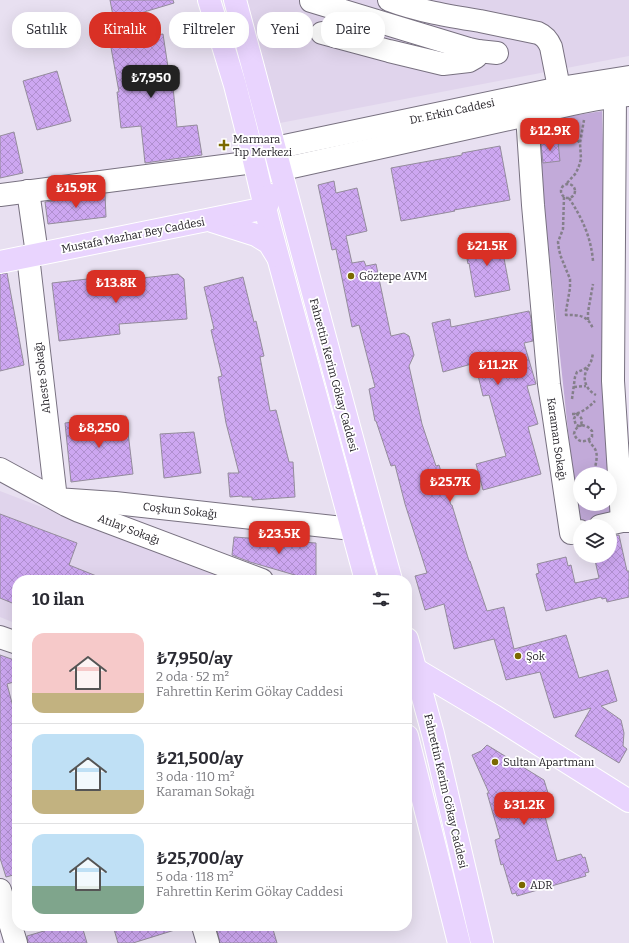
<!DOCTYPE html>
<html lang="tr">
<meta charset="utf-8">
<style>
body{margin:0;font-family:Bitter,serif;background:#f7f7f7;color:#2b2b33;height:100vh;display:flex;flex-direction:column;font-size:15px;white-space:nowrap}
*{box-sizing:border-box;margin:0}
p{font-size:13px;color:#7c7c81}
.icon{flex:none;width:22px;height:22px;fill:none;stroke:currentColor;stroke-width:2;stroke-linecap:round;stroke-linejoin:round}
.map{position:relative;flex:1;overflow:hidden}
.panel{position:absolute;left:12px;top:575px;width:400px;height:356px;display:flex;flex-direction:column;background:#fff;border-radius:16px;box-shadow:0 4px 16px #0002}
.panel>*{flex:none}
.banner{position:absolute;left:12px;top:12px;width:400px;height:36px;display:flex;gap:8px}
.buttons{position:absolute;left:573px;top:467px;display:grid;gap:8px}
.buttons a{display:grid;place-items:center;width:44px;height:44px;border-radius:50%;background:#fff;box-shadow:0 4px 16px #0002;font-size:20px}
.price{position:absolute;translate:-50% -34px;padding:0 9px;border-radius:8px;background:#d93025;color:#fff;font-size:13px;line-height:26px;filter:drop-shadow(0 1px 2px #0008)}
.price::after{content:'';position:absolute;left:50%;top:24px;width:12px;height:9px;margin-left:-6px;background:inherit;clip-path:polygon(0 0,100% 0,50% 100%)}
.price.active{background:#222;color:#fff}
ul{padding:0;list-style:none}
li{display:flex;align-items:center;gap:12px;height:100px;padding:0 20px}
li+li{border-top:1px solid #e1e1e2}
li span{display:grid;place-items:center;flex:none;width:112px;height:80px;border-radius:12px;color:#555}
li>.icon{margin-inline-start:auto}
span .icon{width:48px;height:48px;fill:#fffc;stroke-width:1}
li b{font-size:17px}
h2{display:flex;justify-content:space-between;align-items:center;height:48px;padding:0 20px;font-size:17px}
.chip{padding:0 14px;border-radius:16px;background:#fff;box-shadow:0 4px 16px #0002;font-size:14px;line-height:36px}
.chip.active{background:#d93025;color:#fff}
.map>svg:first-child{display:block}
.built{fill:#e0d4ec}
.green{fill:#c2aad9;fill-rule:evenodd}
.building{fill:url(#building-cross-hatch);stroke:#948c9c}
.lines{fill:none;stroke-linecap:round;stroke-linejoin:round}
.minor-casing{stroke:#787180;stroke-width:24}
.major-casing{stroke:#fff;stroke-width:24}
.path{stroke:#847f8a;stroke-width:2.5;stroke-dasharray:3 2;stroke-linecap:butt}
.minor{stroke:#fff;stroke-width:22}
.major{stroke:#e9d4fe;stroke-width:22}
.poi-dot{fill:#7b6900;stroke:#fff;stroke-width:1.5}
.labels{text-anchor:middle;stroke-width:3.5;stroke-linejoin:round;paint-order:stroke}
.street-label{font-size:11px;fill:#252228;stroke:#fff}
.poi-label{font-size:11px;fill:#252228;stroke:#fff;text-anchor:start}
</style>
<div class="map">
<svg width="629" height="943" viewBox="0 0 629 943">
<defs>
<pattern id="building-cross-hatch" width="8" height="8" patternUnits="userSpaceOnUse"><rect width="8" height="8" fill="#cda7f1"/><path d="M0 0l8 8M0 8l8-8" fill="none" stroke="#b08fcf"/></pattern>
</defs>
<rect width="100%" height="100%" fill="#e8e0f1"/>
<g class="built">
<polygon points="247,0 629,0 629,56 280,123"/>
<polygon points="0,491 187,563 232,580 17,580 17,624 0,617"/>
</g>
<path class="green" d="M602,111L614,512L578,524L535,122ZM580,474H610V504H580Z"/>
<g class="building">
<polygon points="110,0 173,0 174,3 114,21"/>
<polygon points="163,34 171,87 173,87 177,127 197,125 202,155 145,163 141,126 121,128 117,92 119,92 110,42"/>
<polygon points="57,71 71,121 37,130 23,81"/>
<polygon points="14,132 23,173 0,178 0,136"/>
<polygon points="558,142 560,161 543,163 541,144"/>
<polygon points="500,146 510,200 454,210 455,211 401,221 391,168 462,155 462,153"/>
<polygon points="334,181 336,193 357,188 367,231 346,236 352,263 364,261 366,266 376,264 391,336 404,333 409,336 414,355 409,366 422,424 436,466 439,465 451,505 452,505 469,561 470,561 487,611 504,607 514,649 566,635 579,678 608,670 617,701 601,706 621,720 624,733 623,746 627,749 619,763 575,736 591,708 554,718 540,672 506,680 494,639 454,649 444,604 425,610 415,576 427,573 405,504 395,465 391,466 376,421 375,421 369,389 375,387 359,325 352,327 336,249 332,250 318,185"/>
<polygon points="105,194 106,217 48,224 45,202"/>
<polygon points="500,237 510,290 475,297 469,263 468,264 464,244"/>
<polygon points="7,273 24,365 0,371 0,274"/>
<polygon points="178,274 184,279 187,319 119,324 120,334 59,341 52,283 114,276 115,281"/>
<polygon points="243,277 254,322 256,321 264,356 260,357 270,411 276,410 289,462 293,462 295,497 252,500 252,497 242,497 242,496 230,497 228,473 239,473 226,423 218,377 222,376 211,330 214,329 204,287"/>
<polygon points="529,311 531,318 533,341 524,343 536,384 527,386 538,424 528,427 541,474 483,490 476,464 506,456 489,395 483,396 475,363 443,372 432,323 450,319 451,327"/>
<polygon points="126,416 133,474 71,482 65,423"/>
<polygon points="194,432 201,473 164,478 160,434"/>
<polygon points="0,514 77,543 69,565 104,579 104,580 17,580 17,605 0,598"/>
<polygon points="619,535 627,571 629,571 629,597 607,602 606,598 602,599 601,597 546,611 536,574 539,573 537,564 566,557 568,566 571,565 575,583 599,578 594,556 610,556 610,537"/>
<polygon points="234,537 316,543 316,580 312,580 250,562 232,555"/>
<polygon points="0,655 17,661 17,681 7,684 17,722 17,874 6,877 0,858"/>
<polygon points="487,745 544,780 552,806 543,809 557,861 581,854 583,858 585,857 589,872 585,873 586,876 517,896 516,893 512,894 503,864 501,865 495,840 500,838 487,793 489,793 472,755 481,751"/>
<polygon points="61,926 82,926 87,943 28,943 27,936"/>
<polygon points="113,926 177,926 178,929 133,943 118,943"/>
<polygon points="216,926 272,926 277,943 220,943"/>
</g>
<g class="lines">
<g class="minor-casing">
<g id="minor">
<path d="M389,0C418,11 449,16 480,21C499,25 518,29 538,33C545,36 548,40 551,47L562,103"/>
<polyline points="311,1 469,49 478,51 497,53"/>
<polyline points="322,33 389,51 443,64 469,61 476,57 478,51"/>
<polyline points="524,96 527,115 533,205 549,384 571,533 580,531"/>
<polyline points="615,96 613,381 622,521"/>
<polyline points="275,148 560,88 629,77"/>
<path d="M252,152C256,162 261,172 274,171L527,115C561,106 594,98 629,95"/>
<polyline points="28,191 37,254"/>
<polyline points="0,195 254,162"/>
<polyline points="28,256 56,499 115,503 352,529"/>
<polyline points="0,469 66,505 79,511 262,580"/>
<polyline points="600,526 622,521 629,521"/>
<polyline points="0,637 17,643"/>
<polyline points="0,890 16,943"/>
<polyline points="203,926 208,943"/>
</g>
</g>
<g class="major-casing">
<g id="major">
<polyline points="209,0 235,85 252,152 269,224 366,580"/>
<path d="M235,0C287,193 337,387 391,580"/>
<polyline points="212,221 256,235 269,243 277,256"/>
<polyline points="0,262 266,208 271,195"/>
<polyline points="407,639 433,734 482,943"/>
<polyline points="415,669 494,716 629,801"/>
<polyline points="407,736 459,943"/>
</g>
</g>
<g class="path">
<polyline points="566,124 574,137 580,143"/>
<polyline points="567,183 576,173 579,166 581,159 580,143 584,120"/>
<circle cx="568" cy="191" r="7"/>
<path d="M564,197L563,229L558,242L559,250L561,257L570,279V288L566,311V315C579,315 588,315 593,329"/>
<path d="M569,198C582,218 591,237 593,261"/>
<polyline points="588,320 588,312 593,284"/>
<path d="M588,368C581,378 586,390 596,395"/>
<polyline points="574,387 586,386"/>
<path d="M572,399L575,377L577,372C589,368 591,365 593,353"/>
<path d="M572,414C581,414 589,407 595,401"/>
<path d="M576,414C582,416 584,422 579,426L576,425L574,419Z"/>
<path d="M582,425L588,427L592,431V437C585,443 578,443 574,434C575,429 577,427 582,425Z"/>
<path d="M589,440C590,444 594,446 596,451C598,458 595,466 594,474"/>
</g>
<use href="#minor" class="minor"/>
<use href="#major" class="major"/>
</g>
<g class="poi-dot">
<path d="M222 139h4v4h4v4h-4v4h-4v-4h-4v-4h4z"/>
<circle cx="351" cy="276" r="4"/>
<circle cx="518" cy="656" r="4"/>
<circle cx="495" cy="762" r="4"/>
<circle cx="522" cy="885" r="4"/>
</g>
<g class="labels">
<g class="street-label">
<text transform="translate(452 111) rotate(-12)" y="4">Dr. Erkin Caddesi</text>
<text transform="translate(133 235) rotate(-11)" y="4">Mustafa Mazhar Bey Caddesi</text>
<text transform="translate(334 375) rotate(75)" y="4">Fahrettin Kerim Gökay Caddesi</text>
<text transform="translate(42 378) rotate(-97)" y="4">Aheste Sokağı</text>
<text transform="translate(557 439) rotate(82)" y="4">Karaman Sokağı</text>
<text transform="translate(180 510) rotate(6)" y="4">Coşkun Sokağı</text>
<text transform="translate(129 529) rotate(21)" y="4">Atılay Sokağı</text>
<text transform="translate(446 791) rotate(77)" y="4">Fahrettin Kerim Gökay Caddesi</text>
</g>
<g class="poi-label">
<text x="233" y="143">Marmara<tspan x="233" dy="13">Tıp Merkezi</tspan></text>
<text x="359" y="280">Göztepe AVM</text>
<text x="526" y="660">Şok</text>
<text x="503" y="766">Sultan Apartmanı</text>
<text x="530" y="889">ADR</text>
</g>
</g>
</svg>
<div class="buttons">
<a><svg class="icon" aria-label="locate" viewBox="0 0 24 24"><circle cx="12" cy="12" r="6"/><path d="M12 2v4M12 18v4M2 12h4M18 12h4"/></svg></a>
<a><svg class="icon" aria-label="layers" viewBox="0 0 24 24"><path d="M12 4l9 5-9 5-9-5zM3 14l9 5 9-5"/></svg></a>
</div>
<b class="price active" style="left:151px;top:99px">₺7,950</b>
<b class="price" style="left:550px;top:152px">₺12.9K</b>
<b class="price" style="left:76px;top:209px">₺15.9K</b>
<b class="price" style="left:487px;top:267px">₺21.5K</b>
<b class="price" style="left:116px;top:304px">₺13.8K</b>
<b class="price" style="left:498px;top:386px">₺11.2K</b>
<b class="price" style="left:99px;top:449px">₺8,250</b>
<b class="price" style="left:450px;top:503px">₺25.7K</b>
<b class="price" style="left:279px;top:555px">₺23.5K</b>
<b class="price" style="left:524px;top:826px">₺31.2K</b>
<div class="banner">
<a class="chip">Satılık</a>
<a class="chip active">Kiralık</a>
<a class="chip">Filtreler</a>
<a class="chip">Yeni</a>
<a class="chip">Daire</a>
</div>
<section class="panel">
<h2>10 ilan<svg class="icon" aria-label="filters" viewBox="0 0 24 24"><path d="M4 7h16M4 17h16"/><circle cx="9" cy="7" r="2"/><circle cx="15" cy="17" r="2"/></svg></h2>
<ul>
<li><span style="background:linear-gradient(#f6c9c9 75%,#c2b280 0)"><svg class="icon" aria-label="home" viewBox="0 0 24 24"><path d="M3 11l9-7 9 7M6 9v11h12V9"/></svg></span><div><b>₺7,950/ay</b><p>2 oda · 52 m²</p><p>Fahrettin Kerim Gökay Caddesi</p></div></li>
<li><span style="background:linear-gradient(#bfe0f5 70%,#c2b280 0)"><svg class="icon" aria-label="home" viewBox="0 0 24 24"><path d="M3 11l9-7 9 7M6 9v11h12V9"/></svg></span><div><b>₺21,500/ay</b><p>3 oda · 110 m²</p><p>Karaman Sokağı</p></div></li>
<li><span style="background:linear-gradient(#bfe0f5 65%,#7fa58c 0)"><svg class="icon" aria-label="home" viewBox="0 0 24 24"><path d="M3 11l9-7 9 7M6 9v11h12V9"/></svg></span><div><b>₺25,700/ay</b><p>5 oda · 118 m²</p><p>Fahrettin Kerim Gökay Caddesi</p></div></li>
</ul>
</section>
</div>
